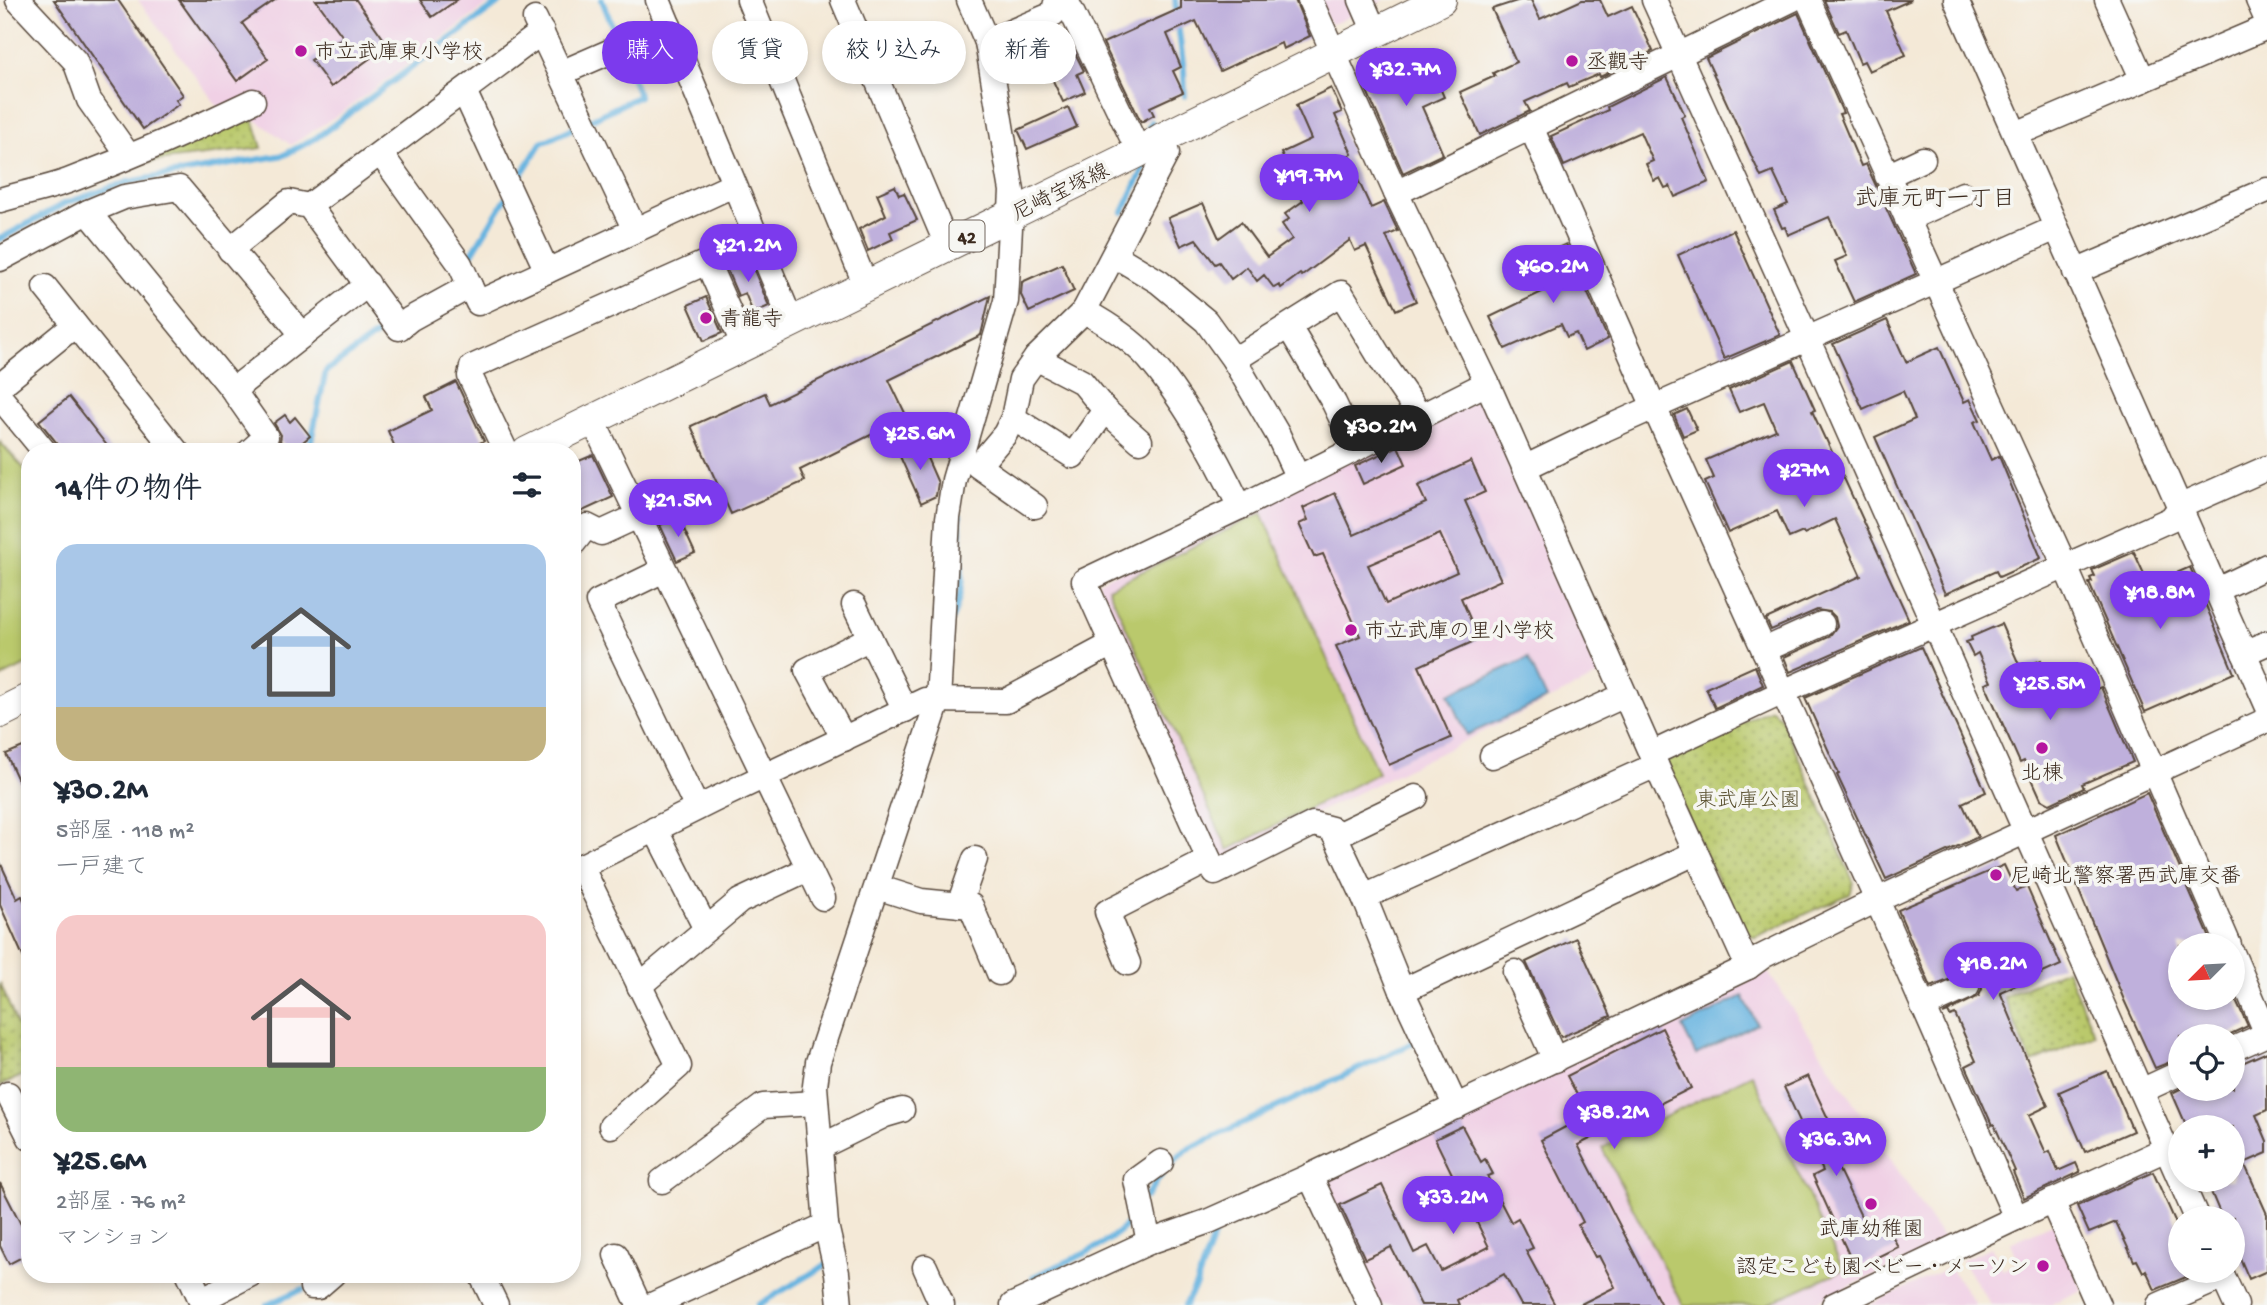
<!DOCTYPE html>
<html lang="ja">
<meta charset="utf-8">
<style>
body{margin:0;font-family:"Gochi Hand","Klee One",sans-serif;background:#f6f6f7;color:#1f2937;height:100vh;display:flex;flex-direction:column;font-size:26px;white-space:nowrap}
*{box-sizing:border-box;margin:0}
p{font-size:23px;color:#747a83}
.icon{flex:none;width:38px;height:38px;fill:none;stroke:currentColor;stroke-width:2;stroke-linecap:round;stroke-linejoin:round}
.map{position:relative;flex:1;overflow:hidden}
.side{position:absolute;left:21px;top:443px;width:560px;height:840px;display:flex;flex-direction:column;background:#fff;border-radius:28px;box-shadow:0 4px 10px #0003}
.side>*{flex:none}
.hud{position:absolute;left:602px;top:21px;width:665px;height:63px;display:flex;gap:14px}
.needle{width:46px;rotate:246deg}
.buttons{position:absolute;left:2168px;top:933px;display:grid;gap:14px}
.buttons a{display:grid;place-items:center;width:77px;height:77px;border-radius:50%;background:#fff;box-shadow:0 4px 10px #0003;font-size:35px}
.price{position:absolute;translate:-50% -60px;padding:0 16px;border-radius:24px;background:#7c3aed;color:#fff;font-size:23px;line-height:46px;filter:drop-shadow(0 2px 4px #0008)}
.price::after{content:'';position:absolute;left:50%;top:42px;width:21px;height:16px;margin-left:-10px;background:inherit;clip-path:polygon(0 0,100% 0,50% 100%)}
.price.active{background:#222;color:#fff}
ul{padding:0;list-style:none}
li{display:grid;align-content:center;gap:14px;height:371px;padding:0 35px}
li span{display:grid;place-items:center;height:217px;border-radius:21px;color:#555}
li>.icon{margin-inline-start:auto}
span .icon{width:126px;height:126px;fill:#fffc;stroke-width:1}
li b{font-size:30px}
h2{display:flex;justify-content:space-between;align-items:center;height:84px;padding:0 35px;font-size:30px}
.chip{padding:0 24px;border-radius:32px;background:#fff;box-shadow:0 4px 10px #0003;font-size:24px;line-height:63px}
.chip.active{background:#7c3aed;color:#fff}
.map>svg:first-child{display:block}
.built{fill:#f0d0e5}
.grass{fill:url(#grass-dots);stroke:#7a7a45;stroke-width:2}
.garden{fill:#bac96c;stroke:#7a7a45;stroke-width:2}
.water{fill:#67b4e0;stroke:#516f7f;stroke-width:2}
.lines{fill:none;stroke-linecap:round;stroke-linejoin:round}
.stream{stroke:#67b4e0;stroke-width:6}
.building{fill:#bfb0dc;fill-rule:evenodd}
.minor-casing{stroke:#57473a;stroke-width:27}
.major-casing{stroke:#57473a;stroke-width:32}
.minor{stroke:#fff;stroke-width:24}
.major{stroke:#fff;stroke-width:30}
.poi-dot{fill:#b5179e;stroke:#f6f6f2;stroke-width:2.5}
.labels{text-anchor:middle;stroke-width:7;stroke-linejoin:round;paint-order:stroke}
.shield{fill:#f6f6f2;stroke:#73675e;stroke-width:2}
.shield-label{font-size:19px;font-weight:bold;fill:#3b2a1e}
.poi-label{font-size:21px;fill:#3b2a1e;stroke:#f6f6f2;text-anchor:start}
.street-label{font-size:21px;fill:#3b2a1e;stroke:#f6f6f2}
.park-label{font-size:21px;fill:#5b5232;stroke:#f6f6f2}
.neighbourhood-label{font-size:23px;fill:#3b2a1e;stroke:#f6f6f2}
</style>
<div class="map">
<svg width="2267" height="1305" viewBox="0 0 2267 1305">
<defs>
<pattern id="grass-dots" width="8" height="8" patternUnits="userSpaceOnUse" patternTransform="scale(1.75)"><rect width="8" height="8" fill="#bac96c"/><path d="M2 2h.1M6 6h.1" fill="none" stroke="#98a358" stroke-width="1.8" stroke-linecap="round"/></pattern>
</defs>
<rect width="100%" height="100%" fill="#f6f6f2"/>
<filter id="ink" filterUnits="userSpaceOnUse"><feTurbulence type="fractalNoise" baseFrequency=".0143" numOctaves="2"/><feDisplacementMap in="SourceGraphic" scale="14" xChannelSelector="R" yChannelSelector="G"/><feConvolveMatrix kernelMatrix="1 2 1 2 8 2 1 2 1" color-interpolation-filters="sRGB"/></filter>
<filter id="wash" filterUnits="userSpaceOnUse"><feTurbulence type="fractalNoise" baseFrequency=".00686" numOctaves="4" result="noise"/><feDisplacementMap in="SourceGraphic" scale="28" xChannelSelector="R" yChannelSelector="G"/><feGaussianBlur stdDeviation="1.57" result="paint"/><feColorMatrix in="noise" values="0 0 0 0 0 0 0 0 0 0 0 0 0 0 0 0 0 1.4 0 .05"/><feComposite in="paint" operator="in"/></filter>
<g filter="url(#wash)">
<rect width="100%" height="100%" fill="#f4e9d7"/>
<g class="built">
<polygon points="138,0 494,0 344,111 291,145 256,120 246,102 221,111"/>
<polygon points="1319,0 1385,0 1338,22 1330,24"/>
<polygon points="1474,396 1483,400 1606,672 1226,857 1213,850 1098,582"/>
<polygon points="1768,972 1945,1242 1809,1305 1377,1305 1317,1181"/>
<polygon points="2057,1222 2082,1290 2053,1303 2053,1305 1991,1305 1961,1260 1991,1247 2003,1270 2019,1262 2010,1243"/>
<polygon points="1950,1267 1976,1305 1869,1305"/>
</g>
<g class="grass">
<polygon points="250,109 262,148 140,163"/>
<polygon points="1771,709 1781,718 1854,883 1850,894 1755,937 1740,928 1662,763 1667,756"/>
<polygon points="2066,969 2095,1035 2032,1063 2003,997"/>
<polygon points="0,983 30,1057 30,1072 0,1086"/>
</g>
<g class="garden">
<polygon points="0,442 30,475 30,663 0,678"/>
<polygon points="1262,513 1378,773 1228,850 1108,588"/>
<polygon points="1752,1074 1843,1270 1765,1305 1683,1305 1602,1148"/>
</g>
<g class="water">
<polygon points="1528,658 1547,699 1467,735 1449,694"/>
<polygon points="1743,996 1757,1024 1696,1055 1682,1027"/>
</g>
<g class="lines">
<g class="stream">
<polyline points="602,0 619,43"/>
<polyline points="1175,0 1184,71 1185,96"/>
<polyline points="590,120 639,96 623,53"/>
<polyline points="1149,127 1151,122"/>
<polyline points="514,186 541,143 580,125"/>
<polyline points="1123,212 1145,166"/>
<polyline points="0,239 66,203 128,182 284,155 316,138 503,0"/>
<polyline points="466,263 506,198"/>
<polyline points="306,452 311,441 326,371 379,333"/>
<path d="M952,619C969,578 959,558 960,517"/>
<polyline points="1169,1166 1186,1150 1415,1042 1414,1039"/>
<polyline points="1146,1197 1162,1174"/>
<path d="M1032,1289L1033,1277C1066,1261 1113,1247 1134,1215"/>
<polyline points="267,1305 303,1289"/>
<polyline points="758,1305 829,1263"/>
<polyline points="1185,1305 1196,1285 1214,1235"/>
</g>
</g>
<g id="blocks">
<g class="building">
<polygon points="54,0 118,0 183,95 176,100 179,104 143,129"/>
<polygon points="179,0 275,0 242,23 268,59 237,81"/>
<polygon points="316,0 356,0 388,45 331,87 311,60 343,37"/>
<polygon points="420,0 457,0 432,17"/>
<polygon points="1181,0 1295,0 1310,36 1283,49 1281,43 1220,71 1196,21 1167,34 1181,67 1173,71 1183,92 1150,107 1154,115 1141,122 1103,43 1181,8"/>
<polygon points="1520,0 1531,0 1540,19 1582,0 1600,0 1608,17 1632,6 1653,51 1600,77 1599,74 1569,87 1567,83 1525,102 1530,111 1480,135 1460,92 1495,76 1493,73 1516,62 1492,9"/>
<polygon points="1824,0 1911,0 1886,11 1906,55 1869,71 1864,61 1860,63 1846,30 1839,33"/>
<polygon points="1798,13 1843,113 1839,114 1861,166 1866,164 1916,274 1854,302 1835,261 1847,256 1829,217 1788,235 1785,227 1782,228 1774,210 1788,204 1773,172 1761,177 1706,58"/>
<polygon points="1409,52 1416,66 1428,60 1444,97 1422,107 1443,154 1403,173 1360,75"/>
<polygon points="1076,55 1084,71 1077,74 1085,92 1063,102 1047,68"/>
<polygon points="1667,77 1685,115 1681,117 1709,182 1675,197 1670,186 1665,188 1660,178 1654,181 1646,164 1653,161 1640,132 1564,166 1551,136 1608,110 1607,107"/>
<polygon points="1331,88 1342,112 1335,115 1352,154 1347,156 1371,208 1384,202 1398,231 1386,236 1416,301 1396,310 1366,246 1355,251 1350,240 1302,276 1300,274 1281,288 1279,285 1274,288 1264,275 1257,281 1247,267 1231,279 1219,262 1215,264 1196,239 1181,246 1168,218 1203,203 1219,238 1241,222 1267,257 1292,239 1282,224 1289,219 1285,214 1303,201 1281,153 1311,139 1296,105"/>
<polygon points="1068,107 1077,127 1027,149 1018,130"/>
<polygon points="895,186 899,195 904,193 917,220 890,232 893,239 868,251 859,229 886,215 877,194"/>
<polygon points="1733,230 1780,335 1724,359 1678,255"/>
<polygon points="1566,244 1608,339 1584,351 1576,333 1567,337 1561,324 1505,349 1490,317 1542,292 1530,265 1533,264 1532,260"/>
<polygon points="749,258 769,306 753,313 745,293 738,296 726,268"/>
<polygon points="1062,264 1074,291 1029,312 1021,295 1022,282"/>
<polygon points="990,296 981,335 889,380 907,417 800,470 805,481 731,514 691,426 765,393 770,404"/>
<polygon points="706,297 722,333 704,341 688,305"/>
<polygon points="1887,320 1906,362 1939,347 1964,402 1970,399 1980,420 1974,422 1991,460 1999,456 2041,558 1999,577 1996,571 1945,594 1875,437 1915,419 1903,391 1863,409 1833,344"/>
<polygon points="1793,361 1815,410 1812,411 1825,439 1826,439 1909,620 1790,672 1784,657 1829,637 1837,626 1835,617 1830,612 1817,610 1771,630 1766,619 1861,576 1835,519 1804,534 1803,532 1789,538 1777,511 1728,533 1705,482 1714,478 1706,460 1776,430 1764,402 1739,412 1729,390"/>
<polygon points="456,382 484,441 461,452 397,452 388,431 432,410 426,397"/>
<polygon points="69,397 112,452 64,452 39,421"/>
<polygon points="1687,409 1697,430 1683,436 1674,415"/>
<polygon points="285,415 290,422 295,417 310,436 291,452 280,441 281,435 274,423"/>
<polygon points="920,442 938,483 936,496 921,503 898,452"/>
<polygon points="1398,446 1406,464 1363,484 1355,466"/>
<polygon points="593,455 613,497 572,516 572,464"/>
<path d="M1471,461L1485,492L1465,501L1501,580L1461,598L1479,639L1419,666L1451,738L1389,765L1336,646L1360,636L1323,554L1314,557L1299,524L1308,520L1303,508L1335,493L1354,535L1426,503L1418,486ZM1440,534L1457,572L1386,604L1368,565Z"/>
<polygon points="678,516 695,553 677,561 660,525"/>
<polygon points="2134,552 2149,585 2190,567 2234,673 2145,712 2089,583 2092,582 2090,578 2095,576 2092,570"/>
<polygon points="2001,624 2021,669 2041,660 2060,704 2101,687 2133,762 2082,784 2084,788 2050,804 2041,799 2024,761 2020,763 1985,684 1991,682 1978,653 1973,656 1966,642 1972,640 1971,637"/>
<polygon points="1921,647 1986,792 1962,803 1978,837 1886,879 1837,775 1839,774 1805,698"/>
<polygon points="1755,666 1763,685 1715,708 1706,688"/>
<polygon points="30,744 30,806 6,754"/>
<polygon points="2147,793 2213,945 2180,945 2180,998 2235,998 2248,1026 2226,1036 2180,1036 2180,1058 2155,1068 2124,1000 2056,835"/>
<polygon points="0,862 17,899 22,896 30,914 30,972 0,905"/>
<polygon points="2004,865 2016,891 2027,887 2061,965 2000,992 2016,1030 2014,1030 2048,1106 2029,1115 2046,1153 2050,1151 2058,1171 2076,1163 2080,1172 2024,1198 2013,1172 2015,1171 1994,1124 1992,1125 1966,1066 1976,1061 1955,1014 1950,1016 1948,1012 1943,1014 1979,996 1982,989 1981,982 1976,975 1968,972 1931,987 1898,910"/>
<polygon points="1576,938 1611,1016 1561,1037 1526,962"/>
<polygon points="1662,1028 1691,1088 1578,1145 1661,1305 1579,1305 1615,1287 1599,1256 1595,1257 1578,1225 1583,1222 1541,1140 1588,1115 1567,1076"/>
<polygon points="2267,1052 2267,1110 2256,1115 2267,1141 2267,1153 2244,1163 2267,1214 2267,1271 2249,1279 2233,1242 2233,1218 2222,1218 2206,1180 2233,1180 2233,1127 2187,1127 2172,1093 2182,1088 2233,1088 2233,1067"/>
<polygon points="2107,1071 2133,1131 2085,1152 2059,1092"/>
<polygon points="1808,1076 1847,1159 1836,1164 1869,1233 1887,1225 1898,1247 1855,1268 1813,1176 1823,1171 1784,1087"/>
<polygon points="1462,1126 1481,1162 1485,1159 1493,1174 1487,1176 1511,1222 1518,1218 1533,1248 1526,1251 1555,1305 1521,1305 1504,1274 1457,1300 1459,1305 1421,1305 1391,1247 1365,1259 1340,1205 1382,1185 1414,1253 1428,1246 1441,1271 1489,1247 1460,1188 1451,1192 1447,1186 1455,1180 1435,1139"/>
<polygon points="2153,1172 2180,1232 2180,1270 2198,1272 2155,1290 2146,1270 2143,1272 2137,1260 2134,1261 2116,1222 2089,1233 2077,1206"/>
<polygon points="0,1183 30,1242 30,1253 9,1264 0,1246"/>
</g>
</g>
</g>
<g filter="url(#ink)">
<use href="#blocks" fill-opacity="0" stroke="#57473a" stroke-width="2"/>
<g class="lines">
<g class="minor-casing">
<g id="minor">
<polyline points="18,0 75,61 89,100 128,155"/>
<polyline points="658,0 791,321"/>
<polyline points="749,0 866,286"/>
<polyline points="843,0 947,245"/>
<polyline points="1066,0 1139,152"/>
<polyline points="1310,0 1396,193 1487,383 1656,765 1748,967"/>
<polyline points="1361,0 1375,32"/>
<polyline points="1654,0 1807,338 2197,1218"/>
<polyline points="1808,0 2065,566 2229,945"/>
<polyline points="1956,0 2267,705"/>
<polyline points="2107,0 2143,80"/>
<polyline points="2258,0 2267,20"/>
<polyline points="535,19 635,230"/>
<polyline points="987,42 1053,14 1056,3"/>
<polyline points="561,73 669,26"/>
<polyline points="464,91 547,271"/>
<polyline points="1531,127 1654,407 1877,900 2016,1218"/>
<polyline points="2016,134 2267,27"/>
<polyline points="381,154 460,264 470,286"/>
<polyline points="1887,176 1923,159"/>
<polyline points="1396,193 1791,0"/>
<path d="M0,200C23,193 46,189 68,181C131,157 193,130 253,101"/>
<polyline points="309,206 542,32"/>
<polyline points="88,212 233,390"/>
<polyline points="1907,219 1963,194"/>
<polyline points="230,250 289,202 309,206 399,328 410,319 470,286 478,303 733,185"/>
<polyline points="1114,255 1159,282 1206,321 1234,360 1278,435 1298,478"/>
<polyline points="0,259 88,212 124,197 179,188 303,335"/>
<polyline points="2075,272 2267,190"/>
<polyline points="45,287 177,452"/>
<path d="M1084,311C1108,324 1131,339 1149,359C1184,400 1217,459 1240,507"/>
<polyline points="1289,327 1334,403 1356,449"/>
<polyline points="1036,358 1082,382 1105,410 1140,441"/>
<polyline points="1234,360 1341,293 1384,364 1420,416"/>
<polyline points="0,386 75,325"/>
<polyline points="0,397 45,452"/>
<polyline points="1013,418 1073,456 1105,410"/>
<polyline points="592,419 823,898"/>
<polyline points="249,452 266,437 233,390 368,284"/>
<polyline points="506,452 470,376 472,367 707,262 744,346"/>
<polyline points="1524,468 1605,429 2056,228"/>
<polyline points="1035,506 978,466 1005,434 1013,418 1021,379 1036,358 1084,311 1167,153 1162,138"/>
<polyline points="572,545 587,526 601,533 638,516"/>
<polyline points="664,570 598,602 697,808"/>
<polyline points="2217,590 2267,566"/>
<polyline points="854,605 905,710"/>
<polyline points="1764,650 1822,624"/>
<polyline points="2244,653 2267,643"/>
<polyline points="844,739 807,670 870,638"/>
<polyline points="1651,754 1783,692 2171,519 2181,506 2267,468"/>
<polyline points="1492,756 1625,695"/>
<polyline points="655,829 706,929"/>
<polyline points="1335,836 1416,797"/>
<polyline points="581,866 679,1066 611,1126"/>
<polyline points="572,871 714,800 925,700 1006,701 1112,644"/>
<polyline points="877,887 921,901 971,906 999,973"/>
<polyline points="1364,897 1332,829 1313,824 1215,873 1084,581 1240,507 1487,383"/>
<polyline points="959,905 975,859"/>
<polyline points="2233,955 2267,1034"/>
<polyline points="1128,963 1107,912 1209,860"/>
<polyline points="1515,972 1555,1060"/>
<polyline points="639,986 740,901 808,869"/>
<polyline points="1402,991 1695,853"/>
<polyline points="1923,1007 1967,987"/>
<polyline points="2233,1049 2267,1034"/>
<polyline points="2141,1091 2180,1073"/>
<polyline points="8,1094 30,1138"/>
<polyline points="1456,1107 1402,991 1364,897 1656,765"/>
<polyline points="820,1147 885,1115 902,1110"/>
<polyline points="1310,1176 1370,1305"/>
<polyline points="662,1181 763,1106 816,1103"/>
<polyline points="2052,1201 2098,1305"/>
<polyline points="1149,1242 1136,1180 1161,1162"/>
<polyline points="616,1255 639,1305"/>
<polyline points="925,1267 942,1305"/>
<polyline points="2220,1270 2236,1305"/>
<polyline points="189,1274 201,1300 251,1274"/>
<polyline points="481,1274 496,1305"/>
<polyline points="312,1287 318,1287 333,1274"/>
<polyline points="652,1305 826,1225"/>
<polyline points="840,1305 837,1273 826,1225 815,1086 818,1062 938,701 948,518 954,480 1006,301 1012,191 987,42 969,0"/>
<polyline points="1013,1305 1149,1242 1209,1221 1310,1176 1748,967 1763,956 1877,900 2267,720"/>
<polyline points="1834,1305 2016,1218 2166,1149"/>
<polyline points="2159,1305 2223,1277"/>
</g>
</g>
<g class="major-casing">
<g id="major">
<polyline points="527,452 1139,152 1162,138 1441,0"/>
<polyline points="0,713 30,698"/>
</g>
</g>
<use href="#minor" class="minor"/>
<use href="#major" class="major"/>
</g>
</g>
<g class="poi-dot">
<circle cx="301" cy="51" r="7"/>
<circle cx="1572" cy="61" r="7"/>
<circle cx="706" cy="318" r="7"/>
<circle cx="1351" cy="630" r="7"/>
<circle cx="2042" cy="748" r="7"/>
<circle cx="1996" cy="875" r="7"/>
<circle cx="1871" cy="1204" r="7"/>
<circle cx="2043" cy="1266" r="7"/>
</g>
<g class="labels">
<rect class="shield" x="949.5" y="220.5" width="35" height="31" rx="5"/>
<g class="shield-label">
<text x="967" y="243">42</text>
</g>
<g class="poi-label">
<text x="315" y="58">市立武庫東小学校</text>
<text x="1586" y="68">丞觀寺</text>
<text x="720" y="325">青龍寺</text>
<text x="1365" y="637">市立武庫の里小学校</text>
<text x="2042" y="779" text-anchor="middle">北棟</text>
<text x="2010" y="882">尼崎北警察署西武庫交番</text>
<text x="1871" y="1235" text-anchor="middle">武庫幼稚園</text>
<text x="2029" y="1273" text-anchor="end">認定こども園ベビー・メーソン</text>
</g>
<g class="street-label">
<text transform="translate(1060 191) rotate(-26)" y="7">尼崎宝塚線</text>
</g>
<g class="park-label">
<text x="1748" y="806">東武庫公園</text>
</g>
<g class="neighbourhood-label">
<text x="1935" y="205">武庫元町一丁目</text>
</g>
</g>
</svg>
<div class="buttons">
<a><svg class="needle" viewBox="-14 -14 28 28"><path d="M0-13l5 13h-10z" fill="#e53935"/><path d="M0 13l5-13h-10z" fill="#747a83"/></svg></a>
<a><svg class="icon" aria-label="locate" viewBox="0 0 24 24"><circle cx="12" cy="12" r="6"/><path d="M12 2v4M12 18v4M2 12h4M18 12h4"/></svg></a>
<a>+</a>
<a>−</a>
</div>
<b class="price" style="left:1406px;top:108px">¥32.7M</b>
<b class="price" style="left:1309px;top:214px">¥19.7M</b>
<b class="price" style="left:748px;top:284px">¥21.2M</b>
<b class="price" style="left:1553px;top:305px">¥60.2M</b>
<b class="price active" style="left:1381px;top:465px">¥30.2M</b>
<b class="price" style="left:920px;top:472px">¥25.6M</b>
<b class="price" style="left:1804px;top:509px">¥27M</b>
<b class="price" style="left:678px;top:539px">¥21.5M</b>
<b class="price" style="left:2160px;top:631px">¥18.8M</b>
<b class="price" style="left:2050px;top:722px">¥25.5M</b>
<b class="price" style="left:1993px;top:1002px">¥18.2M</b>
<b class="price" style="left:1614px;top:1151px">¥38.2M</b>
<b class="price" style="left:1836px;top:1178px">¥36.3M</b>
<b class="price" style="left:1453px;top:1236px">¥33.2M</b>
<div class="hud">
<a class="chip active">購入</a>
<a class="chip">賃貸</a>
<a class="chip">絞り込み</a>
<a class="chip">新着</a>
</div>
<section class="side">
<h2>14件の物件<svg class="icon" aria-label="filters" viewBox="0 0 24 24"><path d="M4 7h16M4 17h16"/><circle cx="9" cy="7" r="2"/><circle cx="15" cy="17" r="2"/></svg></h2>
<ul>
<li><span style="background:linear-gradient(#a9c7e8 75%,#c2b280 0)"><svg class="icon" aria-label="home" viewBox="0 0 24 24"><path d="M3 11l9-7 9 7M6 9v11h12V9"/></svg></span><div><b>¥30.2M</b><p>5部屋 · 118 m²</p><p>一戸建て</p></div></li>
<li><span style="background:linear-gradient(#f6c9c9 70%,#8fb573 0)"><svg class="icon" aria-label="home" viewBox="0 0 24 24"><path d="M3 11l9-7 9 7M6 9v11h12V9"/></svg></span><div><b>¥25.6M</b><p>2部屋 · 76 m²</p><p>マンション</p></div></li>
</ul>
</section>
</div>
